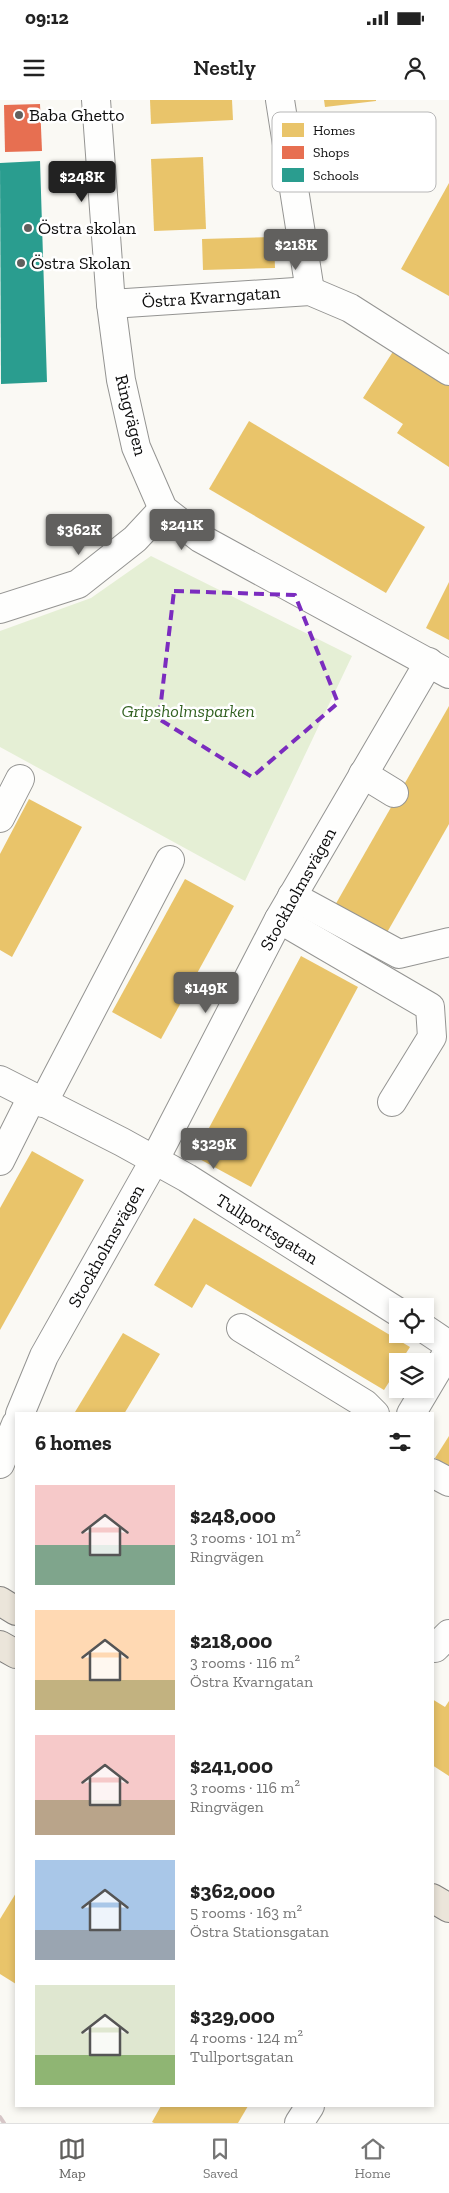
<!DOCTYPE html>
<meta charset="utf-8">
<style>
body{margin:0;font-family:"Zilla Slab",serif;background:#f6f6f6;color:#222;height:100vh;display:flex;flex-direction:column;font-size:19px;white-space:nowrap}
*{box-sizing:border-box;margin:0}
p{font-size:16px;color:#767676}
.icon{flex:none;width:28px;height:28px;fill:none;stroke:currentColor;stroke-width:2;stroke-linecap:round;stroke-linejoin:round}
.map{position:relative;flex:1;overflow:hidden}
.sheet{position:absolute;left:15px;top:1312px;width:419px;height:695px;display:flex;flex-direction:column;background:#fff;border-radius:0px;box-shadow:0 2px 8px #0003}
.sheet>*{flex:none}
.fabs{position:absolute;left:389px;top:1198px;display:grid;gap:10px}
.fabs a{display:grid;place-items:center;width:45px;height:45px;border-radius:0px;background:#fff;box-shadow:0 2px 8px #0003;font-size:25px}
.price{position:absolute;translate:-50% -42px;padding:0 11px;border-radius:5px;background:#61605e;color:#fff;font-size:16px;line-height:32px;filter:drop-shadow(0 1px 2px #0008)}
.price::after{content:'';position:absolute;left:50%;top:30px;width:15px;height:11px;margin-left:-8px;background:inherit;clip-path:polygon(0 0,100% 0,50% 100%)}
.price.current{background:#222;color:#fff}
ul{padding:0;list-style:none}
li{display:flex;align-items:center;gap:15px;height:125px;padding:0 20px}
li span{display:grid;place-items:center;flex:none;width:140px;height:100px;border-radius:0px;color:#555}
li>.icon{margin-inline-start:auto}
span .icon{width:60px;height:60px;fill:#fffc;stroke-width:1}
li b{font-size:21px}
h2{display:flex;justify-content:space-between;align-items:center;height:60px;padding:0 20px;font-size:21px}
.status{display:flex;justify-content:space-between;align-items:center;height:35px;padding:0 25px;background:#fff;direction:ltr}
.status svg{height:14px;fill:currentColor}
header{display:flex;justify-content:space-between;align-items:center;height:65px;padding:0 20px;background:#fff;font-size:22px;font-weight:600}
.tabs{display:flex;justify-content:space-around;align-items:center;height:70px;border-top:1px solid #e0e0e0;background:#fff;font-size:14px;color:#767676}
.tabs a{display:grid;justify-items:center;gap:2px}
.tabs .current{color:#61605e}
.map>svg:first-child{display:block}
.green{fill:#e5efd5}
.homes{fill:#e9c46a}
.shops{fill:#e76f51}
.schools{fill:#2a9d8f}
.lines{fill:none;stroke-linecap:round;stroke-linejoin:round}
.minor-casing{stroke:#949492;stroke-width:30}
.major-casing{stroke:#82817f;stroke-width:30}
.minor{stroke:#fefefd;stroke-width:28}
.major{stroke:#ebe5da;stroke-width:28}
.rail{stroke:#d6c6c7;stroke-width:4}
.marked{fill:none;stroke:#7b2cbf;stroke-width:4;stroke-dasharray:10 6;stroke-linejoin:round}
.poi-dot{fill:#61605e;stroke:#fff;stroke-width:2}
.labels{text-anchor:middle;stroke-width:5;stroke-linejoin:round;paint-order:stroke}
.poi-label{font-size:18px;fill:#0e0e0e;stroke:#fff;text-anchor:start}
.street-label{font-size:18px;fill:#0e0e0e;stroke:#fff}
.park-label{font-size:18px;font-style:italic;fill:#336222;stroke:#fff}
.key{fill:#fff;stroke:#b7b7b7;stroke-width:1}
.key-label{font-size:14px;fill:#0e0e0e}
</style>
<div class="status"><b>09:12</b><svg viewBox="0 0 49 12"><path d="M0 12V9h3v3zM5 12V6h3v6zM10 12V3h3v9zM15 12V0h3v12zM26 1h20v11H26zM47 4h2v5h-2z"/></svg></div>
<header><svg class="icon" aria-label="menu" viewBox="0 0 24 24"><path d="M4 6h16M4 12h16M4 18h16"/></svg>Nestly<svg class="icon" aria-label="person" viewBox="0 0 24 24"><circle cx="12" cy="8" r="4"/><path d="M4 21q1-7 8-7t8 7"/></svg></header>
<div class="map">
<svg width="449" height="2023" viewBox="0 0 449 2023">
<rect width="100%" height="100%" fill="#faf9f4"/>
<polygon class="green" points="151,456 352,556 245,781 0,647 0,531 91,498"/>
<g class="homes">
<polygon points="150,0 232,0 233,20 151,24"/>
<polygon points="324,0 376,0 376,1 325,7"/>
<polygon points="203,57 206,129 154,131 151,59"/>
<polygon points="449,83 449,196 401,169"/>
<polygon points="274,137 275,168 203,170 202,139"/>
<polygon points="394,250 449,286 449,367 397,333 403,324 363,298"/>
<polygon points="249,321 425,427 386,493 209,389"/>
<polygon points="449,482 449,540 426,528"/>
<polygon points="449,606 449,724 385,836 334,807"/>
<polygon points="29,699 82,727 12,857 0,850 0,754"/>
<polygon points="185,779 234,806 161,939 112,912"/>
<polygon points="301,856 358,887 251,1087 194,1056"/>
<polygon points="32,1051 84,1080 0,1230 0,1108"/>
<polygon points="194,1118 410,1247 401,1261 398,1261 398,1268 384,1290 206,1184 192,1208 154,1185"/>
<polygon points="123,1233 160,1254 124,1314 77,1314 75,1312"/>
<polygon points="449,1336 449,1366 435,1358"/>
<polygon points="432,1599 445,1607 449,1601 449,1676 432,1665"/>
<polygon points="16,1793 16,1884 0,1874 0,1819"/>
<polygon points="161,2006 248,2006 238,2023 154,2023 152,2022"/>
</g>
<polygon class="shops" points="40,4 42,51 5,52 4,5"/>
<polygon class="schools" points="40,61 47,282 1,284 0,63"/>
<g class="lines">
<g class="minor-casing">
<g id="minor">
<polyline points="96,0 111,204 121,280 136,347 163,409 200,438 449,574"/>
<polyline points="280,0 310,191"/>
<polyline points="111,204 310,191 350,208 449,271"/>
<polyline points="0,509 78,484 135,439 163,409"/>
<polyline points="363,674 394,693"/>
<polyline points="0,718 20,679"/>
<polyline points="292,796 399,854 449,842"/>
<polyline points="279,819 430,907 432,937 392,1002"/>
<polyline points="0,980 122,1042 187,1078 398,1212"/>
<polyline points="43,1003 170,760"/>
<polyline points="0,1061 32,997"/>
<polyline points="241,1228 365,1304 375,1314"/>
<polyline points="425,1229 449,1245"/>
<polyline points="20,1314 44,1256 154,1061 279,819 429,562"/>
<polyline points="411,1314 449,1250"/>
<polyline points="0,1364 16,1324"/>
<polyline points="432,1373 449,1382"/>
<polyline points="435,1548 449,1534"/>
<polyline points="299,2023 310,2006"/>
</g>
</g>
<g class="major-casing">
<g id="major">
<polyline points="0,1501 16,1511"/>
<polyline points="0,1545 16,1554"/>
<polyline points="432,1798 449,1808"/>
</g>
</g>
<use href="#minor" class="minor"/>
<use href="#major" class="major"/>
<polyline class="rail" points="0,2017 4,2023"/>
</g>
<path class="marked" d="M174,491L295,495L338,603L252,677L159,619Z"/>
<g class="poi-dot">
<circle cx="19" cy="15" r="5"/>
<circle cx="28" cy="128" r="5"/>
<circle cx="21" cy="163" r="5"/>
</g>
<g class="labels">
<g class="poi-label">
<text x="29" y="21">Baba Ghetto</text>
<text x="38" y="134">Östra skolan</text>
<text x="31" y="169">Östra Skolan</text>
</g>
<g class="street-label">
<text transform="translate(211 197) rotate(-4)" y="6">Östra Kvarngatan</text>
<text transform="translate(131 315) rotate(76)" y="6">Ringvägen</text>
<text transform="translate(298 789) rotate(-61)" y="6">Stockholmsvägen</text>
<text transform="translate(267 1129) rotate(32)" y="6">Tullportsgatan</text>
<text transform="translate(106 1146) rotate(-61)" y="6">Stockholmsvägen</text>
</g>
<g class="park-label">
<text x="188" y="617">Gripsholmsparken</text>
</g>
</g>
<rect x="272" y="12" width="164" height="80" rx="8" class="key"/>
<rect x="282" y="23" width="22" height="14" fill="#e9c46a"/>
<rect x="282" y="46" width="22" height="13" fill="#e76f51"/>
<rect x="282" y="68" width="22" height="14" fill="#2a9d8f"/>
<g class="key-label">
<text x="313" y="35">Homes</text>
<text x="313" y="57">Shops</text>
<text x="313" y="80">Schools</text>
</g>
</svg>
<div class="fabs">
<a><svg class="icon" aria-label="locate" viewBox="0 0 24 24"><circle cx="12" cy="12" r="6"/><path d="M12 2v4M12 18v4M2 12h4M18 12h4"/></svg></a>
<a><svg class="icon" aria-label="layers" viewBox="0 0 24 24"><path d="M12 4l9 5-9 5-9-5zM3 14l9 5 9-5"/></svg></a>
</div>
<b class="price current" style="left:82px;top:103px">$248K</b>
<b class="price" style="left:296px;top:171px">$218K</b>
<b class="price" style="left:182px;top:451px">$241K</b>
<b class="price" style="left:79px;top:456px">$362K</b>
<b class="price" style="left:206px;top:914px">$149K</b>
<b class="price" style="left:214px;top:1070px">$329K</b>
<section class="sheet">
<h2>6 homes<svg class="icon" aria-label="filters" viewBox="0 0 24 24"><path d="M4 7h16M4 17h16"/><circle cx="9" cy="7" r="2"/><circle cx="15" cy="17" r="2"/></svg></h2>
<ul>
<li><span style="background:linear-gradient(#f6c9c9 60%,#7fa58c 0)"><svg class="icon" aria-label="home" viewBox="0 0 24 24"><path d="M3 11l9-7 9 7M6 9v11h12V9"/></svg></span><div><b>$248,000</b><p>3 rooms · 101 m²</p><p>Ringvägen</p></div></li>
<li><span style="background:linear-gradient(#ffd9b3 70%,#c2b280 0)"><svg class="icon" aria-label="home" viewBox="0 0 24 24"><path d="M3 11l9-7 9 7M6 9v11h12V9"/></svg></span><div><b>$218,000</b><p>3 rooms · 116 m²</p><p>Östra Kvarngatan</p></div></li>
<li><span style="background:linear-gradient(#f6c9c9 65%,#b9a48a 0)"><svg class="icon" aria-label="home" viewBox="0 0 24 24"><path d="M3 11l9-7 9 7M6 9v11h12V9"/></svg></span><div><b>$241,000</b><p>3 rooms · 116 m²</p><p>Ringvägen</p></div></li>
<li><span style="background:linear-gradient(#a9c7e8 70%,#9aa5b1 0)"><svg class="icon" aria-label="home" viewBox="0 0 24 24"><path d="M3 11l9-7 9 7M6 9v11h12V9"/></svg></span><div><b>$362,000</b><p>5 rooms · 163 m²</p><p>Östra Stationsgatan</p></div></li>
<li><span style="background:linear-gradient(#dfe7d0 70%,#8fb573 0)"><svg class="icon" aria-label="home" viewBox="0 0 24 24"><path d="M3 11l9-7 9 7M6 9v11h12V9"/></svg></span><div><b>$329,000</b><p>4 rooms · 124 m²</p><p>Tullportsgatan</p></div></li>
</ul>
</section>
</div>
<nav class="tabs">
<a class="current"><svg class="icon" aria-label="map" viewBox="0 0 24 24"><path d="M3 6l6-2 6 2 6-2v14l-6 2-6-2-6 2zM9 4v14M15 6v14"/></svg>Map</a>
<a><svg class="icon" aria-label="saved" viewBox="0 0 24 24"><path d="M7 4h10v16l-5-4-5 4z"/></svg>Saved</a>
<a><svg class="icon" aria-label="home" viewBox="0 0 24 24"><path d="M3 11l9-7 9 7M6 9v11h12V9"/></svg>Home</a>
</nav>
